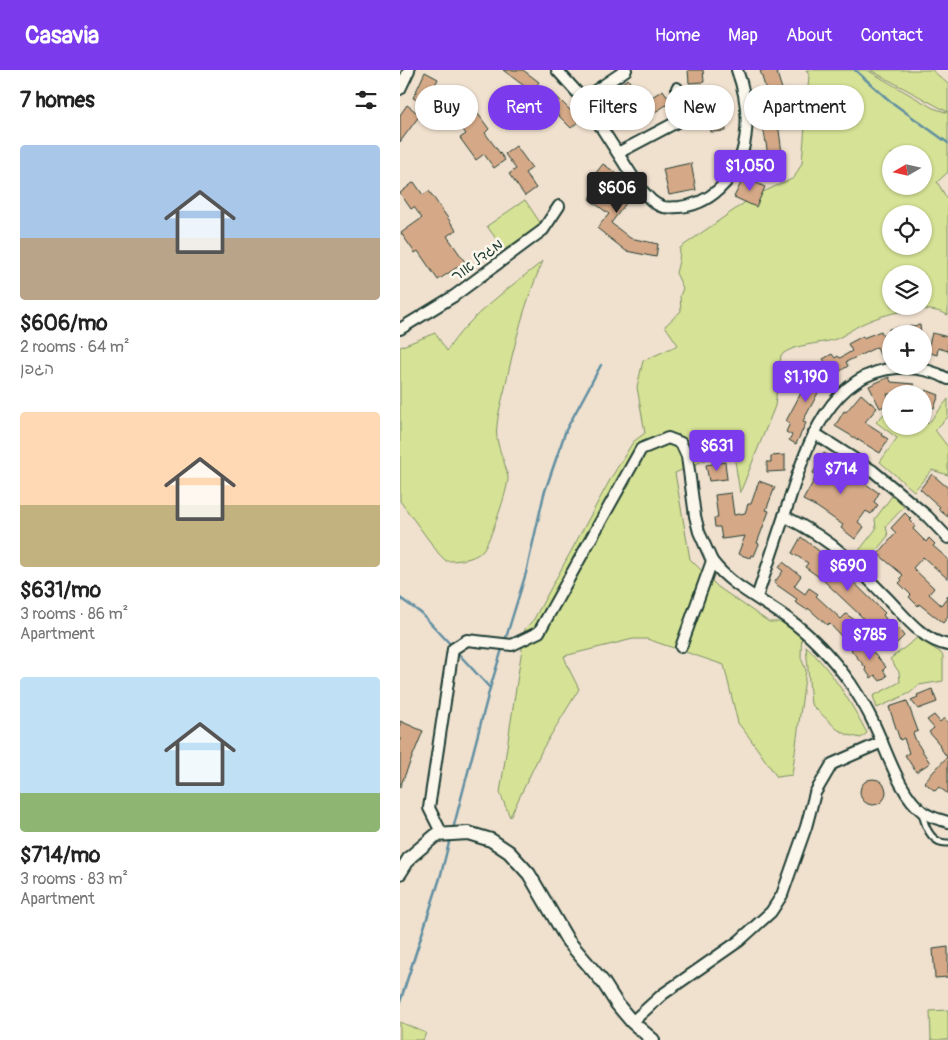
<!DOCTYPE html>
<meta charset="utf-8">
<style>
body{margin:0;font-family:Pangolin,"Playpen Sans Hebrew",sans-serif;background:#f2f2f2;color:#222;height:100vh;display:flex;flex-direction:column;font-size:19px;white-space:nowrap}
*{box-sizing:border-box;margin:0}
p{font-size:16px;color:#767676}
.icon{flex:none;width:28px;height:28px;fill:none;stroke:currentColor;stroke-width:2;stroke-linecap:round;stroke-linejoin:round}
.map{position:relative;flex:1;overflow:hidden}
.panel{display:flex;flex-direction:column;background:#fff;width:400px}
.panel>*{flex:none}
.guide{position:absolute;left:15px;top:15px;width:458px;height:45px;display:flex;gap:10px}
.needle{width:32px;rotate:261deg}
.controls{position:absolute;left:482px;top:75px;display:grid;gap:10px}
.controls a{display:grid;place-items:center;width:50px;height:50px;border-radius:50%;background:#fff;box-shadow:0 1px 4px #0004;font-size:25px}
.price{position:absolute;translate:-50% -42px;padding:0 11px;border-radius:5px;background:#7c3aed;color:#fff;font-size:16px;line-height:32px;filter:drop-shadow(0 1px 2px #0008)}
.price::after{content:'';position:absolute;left:50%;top:30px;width:15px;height:11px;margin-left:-8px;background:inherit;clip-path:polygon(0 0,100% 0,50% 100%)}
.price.on{background:#222;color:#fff}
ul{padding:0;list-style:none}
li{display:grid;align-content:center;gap:10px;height:265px;padding:0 20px}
li span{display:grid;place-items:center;height:155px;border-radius:5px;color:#555}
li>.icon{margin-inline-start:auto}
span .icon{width:90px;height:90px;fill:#fffc;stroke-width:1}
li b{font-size:21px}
h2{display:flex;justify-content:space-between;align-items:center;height:60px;padding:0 20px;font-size:21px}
.chip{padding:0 18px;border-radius:22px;background:#fff;box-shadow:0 1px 4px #0004;font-size:18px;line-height:45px}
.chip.on{background:#7c3aed;color:#fff}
header{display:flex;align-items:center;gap:30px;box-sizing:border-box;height:70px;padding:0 25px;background:#7c3aed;color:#fff}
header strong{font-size:24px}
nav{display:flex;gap:28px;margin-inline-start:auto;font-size:18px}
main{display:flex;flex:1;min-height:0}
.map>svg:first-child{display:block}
.green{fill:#d6e295;stroke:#7a9064;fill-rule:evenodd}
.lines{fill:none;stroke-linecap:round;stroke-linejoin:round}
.stream{stroke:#618fa2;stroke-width:2.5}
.building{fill:#d5a987;stroke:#1f3d34}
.service-casing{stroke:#1f3d34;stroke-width:9}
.minor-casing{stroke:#1f3d34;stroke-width:14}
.tertiary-casing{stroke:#1f3d34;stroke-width:16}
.service{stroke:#fbf7ec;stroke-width:5}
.minor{stroke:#fbf7ec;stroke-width:10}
.tertiary{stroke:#fbf7ec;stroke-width:12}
.labels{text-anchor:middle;stroke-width:5;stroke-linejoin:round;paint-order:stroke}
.street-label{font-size:15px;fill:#1f3d34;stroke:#fbf7ec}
</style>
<header>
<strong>Casavia</strong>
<nav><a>Home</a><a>Map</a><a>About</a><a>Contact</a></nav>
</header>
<main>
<section class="panel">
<h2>7 homes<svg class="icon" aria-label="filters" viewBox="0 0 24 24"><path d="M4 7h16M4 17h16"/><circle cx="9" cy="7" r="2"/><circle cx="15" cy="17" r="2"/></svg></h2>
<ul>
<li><span style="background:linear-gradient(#a9c7e8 60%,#b9a48a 0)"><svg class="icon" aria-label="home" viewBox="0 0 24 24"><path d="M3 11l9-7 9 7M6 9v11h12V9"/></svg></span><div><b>$606/mo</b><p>2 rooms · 64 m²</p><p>הגפן</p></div></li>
<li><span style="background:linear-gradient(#ffd9b3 60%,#c2b280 0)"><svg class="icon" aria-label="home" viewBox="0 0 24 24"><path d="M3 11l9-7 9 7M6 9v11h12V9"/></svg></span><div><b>$631/mo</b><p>3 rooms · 86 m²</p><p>Apartment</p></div></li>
<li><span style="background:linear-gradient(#bfe0f5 75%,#8fb573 0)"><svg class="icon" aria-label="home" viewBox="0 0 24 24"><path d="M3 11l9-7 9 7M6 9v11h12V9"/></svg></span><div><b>$714/mo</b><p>3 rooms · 83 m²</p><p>Apartment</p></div></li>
</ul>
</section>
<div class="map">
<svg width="548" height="970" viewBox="0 0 548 970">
<rect width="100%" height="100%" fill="#f0e0ce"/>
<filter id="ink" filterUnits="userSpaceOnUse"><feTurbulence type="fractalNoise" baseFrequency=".02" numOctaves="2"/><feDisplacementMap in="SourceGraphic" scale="10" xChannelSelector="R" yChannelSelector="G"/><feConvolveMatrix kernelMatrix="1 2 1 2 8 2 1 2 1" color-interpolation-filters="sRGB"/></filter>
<g filter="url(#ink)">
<g class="green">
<path d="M406,0H467L533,38L548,43V102L537,112L548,130V245C525,233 485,243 462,254C453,258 446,265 436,269C418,275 396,273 381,285L375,336L340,423L333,378L275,403L290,489L318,517L369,552H402L401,588L406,600L392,705L377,707L349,667L338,653L324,595L247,569H233L164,586L168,597L179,619L143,678L110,747L100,723L125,559L134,549L211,408L233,372L245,363L237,317L243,291L278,275L265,256L281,241L280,226L283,218L276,203L279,191L280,178L354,126L394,108L402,93L409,5ZM491,84H524V116H491ZM491,144H524V176H491ZM491,204H524V236H491Z"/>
<polygon points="470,0 532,0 548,14 548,42"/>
<polygon points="125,130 141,154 104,180 87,156"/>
<path d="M143,191C125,231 114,275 105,318C102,330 98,343 97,355C94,374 105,389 108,407C109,417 90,473 82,481C74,490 57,491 46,491L39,484L0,431V277L35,263L47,281C67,247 112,216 143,191Z"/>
<polygon points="548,329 548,347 535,360 548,377 548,405 532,400 514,421 480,392 497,368 476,352 484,344 491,341 491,356 524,356 524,351 528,354"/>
<polygon points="492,426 504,437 486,456 488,466 466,493 457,483 476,459 475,449"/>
<polygon points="517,568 540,582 543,586 543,611 519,615 510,623 477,638 473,626 500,612 499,602 490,589"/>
<path d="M406,576C432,601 450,631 467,663L461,668L448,665L437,659L411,634Z"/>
<polygon points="548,940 548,970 531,970 530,941"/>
<polygon points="0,952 26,963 23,970 0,970"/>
</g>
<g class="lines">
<g class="stream">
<polyline points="455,0 490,31 548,73"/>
<polyline points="0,528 21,543 52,576"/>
<polyline points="105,571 126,503 144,424 166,360 201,295"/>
<polyline points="55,580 90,618"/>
<polyline points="53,759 90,618 103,576"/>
<polyline points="0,932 40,808 50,769"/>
</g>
</g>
<g class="building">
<polygon points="103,0 123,0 139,12 132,22"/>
<polygon points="288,0 303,0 304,12 289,13"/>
<polygon points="360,0 376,0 387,35 372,40"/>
<polygon points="25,2 38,9 26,34 13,28"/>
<polygon points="228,9 235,21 208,38 201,26"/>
<polygon points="263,20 271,32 244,49 236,37"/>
<polygon points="153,23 180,50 171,58 145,32"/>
<polygon points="57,28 67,42 73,37 89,59 85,63 105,90 94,98 84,84 76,90 60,68 66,64 46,36"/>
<polygon points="323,29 326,61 311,62 308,31"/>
<polygon points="7,35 20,45 0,72 0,45"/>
<polygon points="378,53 382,83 368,85 363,56"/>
<polygon points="116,76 132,98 125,103 136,118 125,126 109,104 116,99 105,84"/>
<polygon points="291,93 296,120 269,125 263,99"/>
<polygon points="203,94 216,103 209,112 230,128 211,153 230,168 258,174 256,187 226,181 197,158 209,144 189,129 200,115 191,109"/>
<polygon points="344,107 365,117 356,137 334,127"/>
<polygon points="14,112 23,125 29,121 56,160 47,166 65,192 38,210 18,181 15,183 1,163 22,148 14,137 11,139 0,123"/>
<polygon points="520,255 521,264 491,264 491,276 487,278 488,281 480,285 477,277 446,292 448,296 434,305 423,289 432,284 435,288 438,286 440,288 452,281 448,274 463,266 463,268 481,261 483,266 489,263 489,259"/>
<polygon points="532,263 548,267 548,281 538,278 537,285 527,282"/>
<polygon points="415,297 430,306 421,322 419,321 403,351 406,353 396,374 389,370 392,365 386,362 390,353 386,351"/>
<polygon points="489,307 491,312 514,314 513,324 487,324 491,333 480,338 469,316"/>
<polygon points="526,320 539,325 534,338 530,337 524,353 524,327"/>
<polygon points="461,324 477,338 465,352 482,363 481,365 488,369 480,383 435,356 444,341 446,342"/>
<polygon points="424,383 440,392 438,395 479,423 474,432 478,435 471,444 466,441 458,452 464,457 455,469 441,458 443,455 417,437 403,430 417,405 413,403"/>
<polygon points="385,385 385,401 367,402 367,392 371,392 371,386"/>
<polygon points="325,392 327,409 309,411 306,395"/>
<polygon points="532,404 548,418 548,447 538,439 540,437 520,419"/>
<polygon points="359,411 375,417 366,440 369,441 357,473 359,474 354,486 351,485 350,488 338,484 345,466 322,469 320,457 315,457 314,448 318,448 315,425 331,423 334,445 345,443 348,434 351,434"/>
<polygon points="505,443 511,449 509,450 515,456 513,459 526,472 529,468 535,474 533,476 548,489 548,509 523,487 513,498 534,518 529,524 541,535 548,526 548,547 543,553 519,534 518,536 509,527 511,525 499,513 502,510 500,508 503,505 478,484 496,463 491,458"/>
<polygon points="401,467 432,491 485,543 483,545 486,549 485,550 495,561 498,558 504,566 490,580 461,546 423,510 405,497 408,493 392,483"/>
<polygon points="383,492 401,506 394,516 405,524 409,518 418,524 416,526 441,549 446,544 456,551 453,553 454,555 441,566 429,553 427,555 408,538 407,540 395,532 397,529 374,513 383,501 379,498"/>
<polygon points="462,570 486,597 483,600 487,606 480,611 475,605 471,608 465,599 466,598 451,580"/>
<polygon points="532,619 537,632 518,639 511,630 518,627 517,625"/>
<polygon points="507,631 518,661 513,663 516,671 530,693 516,702 505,685 509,683 504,668 500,670 489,637"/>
<polygon points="534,645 540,652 544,648 548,653 548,724 539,717 535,721 524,712 547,687 539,676 540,675 529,662 534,658 527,650"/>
<polygon points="0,651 23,661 0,717"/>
<circle cx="473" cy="722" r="13"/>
<polygon points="548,877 548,907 535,908 533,879"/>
</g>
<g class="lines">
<g class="service-casing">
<path id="service" d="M522,743C525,757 531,774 548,773"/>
</g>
<g class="minor-casing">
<g id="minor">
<path d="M157,0L183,29L240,118C247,126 253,134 263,137C268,138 274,137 279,137C309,135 333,111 342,83C350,55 347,27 337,0"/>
<polyline points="0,19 9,0"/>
<polyline points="183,29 226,0"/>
<polyline points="218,83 292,44 277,18"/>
<polyline points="0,259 54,226 143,160 159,136"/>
<polyline points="414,363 473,401 527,446 548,468"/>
<path d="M384,446C406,457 426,469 445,486C459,499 472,513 486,527C504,545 521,570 548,575"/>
<path d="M312,491C331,516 362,530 387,548C411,565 434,590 451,614C458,625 466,637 472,650C486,677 498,723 523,742C531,748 539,749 548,752"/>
<path d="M357,527C367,497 377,467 387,437C405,381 427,303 497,298C515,297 532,300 548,309"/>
<polyline points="42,764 29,738 53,579 67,570 112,575 139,562 241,379 268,368 281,373 287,386 295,446 299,462 312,491 281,577"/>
<polyline points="232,952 263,924 339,871 371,842 382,825 406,757 415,723 432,694 482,672"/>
</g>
</g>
<g class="tertiary-casing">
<polyline id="tertiary" points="0,803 10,787 36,765 68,763 91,770 109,782 129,804 168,871 203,912 217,934 232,952 253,970"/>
</g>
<use href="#service" class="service"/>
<use href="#minor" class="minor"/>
<use href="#tertiary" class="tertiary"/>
</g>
</g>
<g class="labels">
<g class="street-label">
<text transform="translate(77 190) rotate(-37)" y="5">מגדל אור</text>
</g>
</g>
</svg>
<div class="controls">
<a><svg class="needle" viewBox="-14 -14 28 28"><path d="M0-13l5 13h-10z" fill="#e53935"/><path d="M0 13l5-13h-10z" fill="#767676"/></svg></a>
<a><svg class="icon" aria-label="locate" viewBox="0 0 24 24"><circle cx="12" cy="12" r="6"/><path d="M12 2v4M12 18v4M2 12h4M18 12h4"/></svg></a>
<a><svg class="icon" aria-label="layers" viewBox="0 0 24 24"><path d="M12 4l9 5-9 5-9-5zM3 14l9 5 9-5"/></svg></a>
<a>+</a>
<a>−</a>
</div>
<b class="price" style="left:350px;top:122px">$1,050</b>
<b class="price on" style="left:217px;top:144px">$606</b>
<b class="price" style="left:406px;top:333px">$1,190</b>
<b class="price" style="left:317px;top:402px">$631</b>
<b class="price" style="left:441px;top:425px">$714</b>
<b class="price" style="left:448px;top:522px">$690</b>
<b class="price" style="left:470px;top:591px">$785</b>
<div class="guide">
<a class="chip">Buy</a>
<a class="chip on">Rent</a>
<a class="chip">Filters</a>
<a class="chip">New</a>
<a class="chip">Apartment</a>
</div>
</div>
</main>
